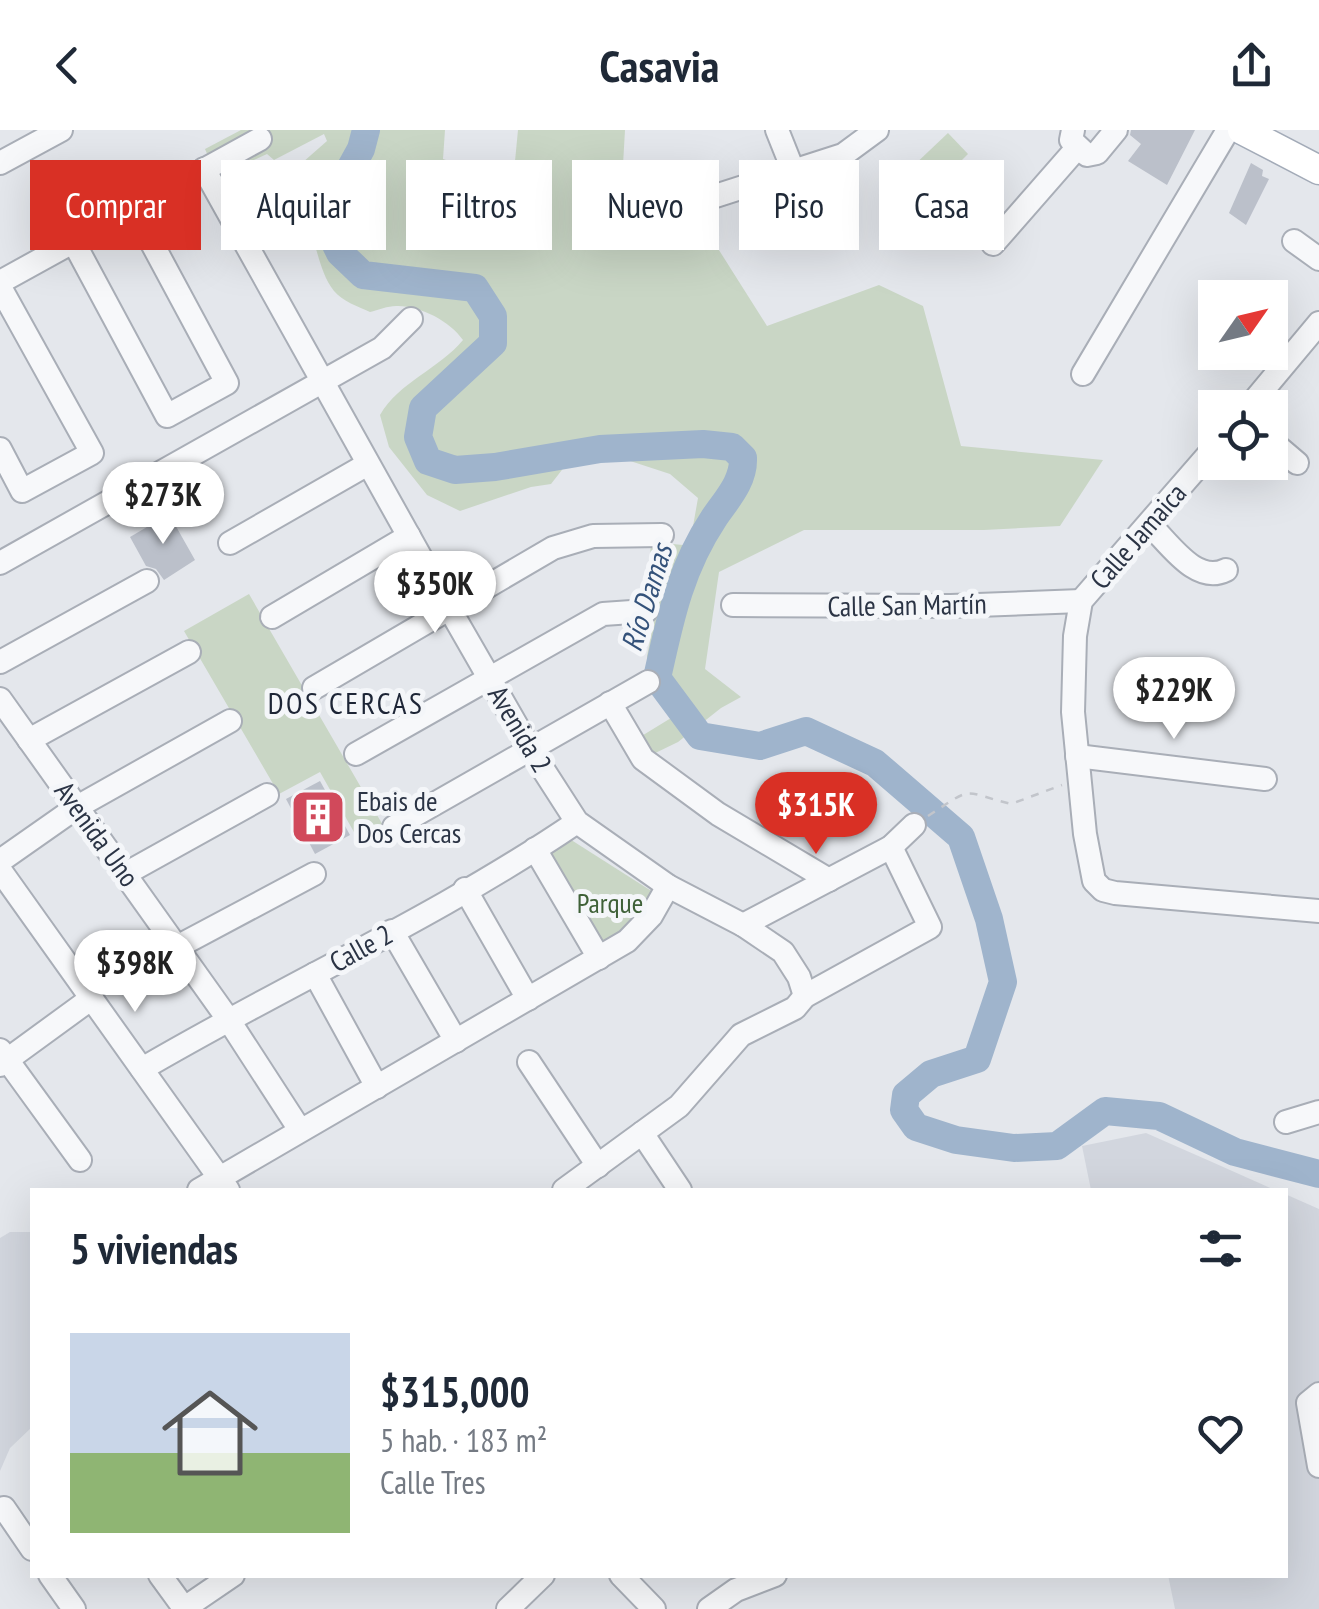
<!DOCTYPE html>
<html lang="es">
<meta charset="utf-8">
<style>
body{margin:0;font-family:"PT Sans Narrow",sans-serif;background:#f6f6f7;color:#1f2937;height:100vh;display:flex;flex-direction:column;font-size:38px;white-space:nowrap}
*{box-sizing:border-box;margin:0}
p{font-size:32px;color:#747a83}
.icon{flex:none;width:55px;height:55px;fill:none;stroke:currentColor;stroke-width:2;stroke-linecap:round;stroke-linejoin:round}
.map{position:relative;flex:1;overflow:hidden}
.drawer{position:absolute;left:30px;top:1058px;width:1258px;height:390px;display:flex;flex-direction:column;background:#fff;border-radius:0px;box-shadow:0 10px 40px #0002}
.drawer>*{flex:none}
.banner{position:absolute;left:30px;top:30px;width:1260px;height:90px;display:flex;gap:20px}
.needle{width:65px;rotate:56deg}
.controls{position:absolute;left:1198px;top:150px;display:grid;gap:20px}
.controls a{display:grid;place-items:center;width:90px;height:90px;border-radius:0px;background:#fff;box-shadow:0 10px 40px #0002;font-size:50px}
.price{position:absolute;translate:-50% -85px;padding:0 22px;border-radius:35px;background:#fff;color:#222;font-size:32px;line-height:65px;filter:drop-shadow(0 2px 5px #0008)}
.price::after{content:'';position:absolute;left:50%;top:60px;width:30px;height:22px;margin-left:-15px;background:inherit;clip-path:polygon(0 0,100% 0,50% 100%)}
.price.active{background:#d93025;color:#fff}
ul{padding:0;list-style:none}
li{display:flex;align-items:center;gap:30px;height:250px;padding:0 40px}
li+li{border-top:2px solid #e0e1e3}
li span{display:grid;place-items:center;flex:none;width:280px;height:200px;border-radius:0px;color:#555}
li>.icon{margin-inline-start:auto}
span .icon{width:120px;height:120px;fill:#fffc;stroke-width:1}
li b{font-size:42px}
h2{display:flex;justify-content:space-between;align-items:center;height:120px;padding:0 40px;font-size:42px}
.tag{padding:0 35px;border-radius:0px;background:#fff;box-shadow:0 10px 40px #0002;font-size:35px;line-height:90px}
.tag.active{background:#d93025;color:#fff}
header{display:flex;justify-content:space-between;align-items:center;height:130px;padding:0 40px;background:#fff;font-size:45px;font-weight:700}
.map>svg:first-child{display:block}
.built{fill:#d2d6de}
.green{fill:#c9d6c5}
.lines{fill:none;stroke-linecap:round;stroke-linejoin:round}
.river{stroke:#9fb4cc;stroke-width:28}
.building{fill:#bbc0ca}
.minor-casing{stroke:#a9aeb7;stroke-width:26}
.major-casing{stroke:#a3abb8;stroke-width:31}
.path{stroke:#c2c5cb;stroke-width:2.5;stroke-dasharray:8 8;stroke-linecap:butt}
.minor{stroke:#f7f8fa;stroke-width:22}
.major{stroke:#fff;stroke-width:28}
.labels{text-anchor:middle;stroke-width:10;stroke-linejoin:round;paint-order:stroke}
.street-label{font-size:28px;fill:#2b3445;stroke:#f4f6f9}
.poi-label{font-size:28px;fill:#2b3445;stroke:#f4f6f9;text-anchor:start}
.park-label{font-size:28px;fill:#3f6138;stroke:#f4f6f9}
.water-label{font-size:30px;font-style:italic;fill:#34527a;stroke:#f4f6f9}
.neighbourhood-label{font-size:30px;letter-spacing:2.5px;fill:#1d2536;stroke:#f4f6f9}
</style>
<header><svg class="icon" aria-label="back" viewBox="0 0 24 24"><path d="M15 5l-7 7 7 7"/></svg>Casavia<svg class="icon" aria-label="share" viewBox="0 0 24 24"><path d="M12 15V3M7 8l5-5 5 5M5 13v7h14v-7"/></svg></header>
<div class="map">
<svg width="1319" height="1479" viewBox="0 0 1319 1479">
<rect width="100%" height="100%" fill="#e4e7ec"/>
<g class="built">
<polygon points="1146,1003 1212,1032 1275,1060 1091,1060 1082,1016"/>
<polygon points="1285,1064 1319,1079 1319,1479 1175,1479 1168,1445 1285,1445"/>
<polygon points="10,1102 32,1102 32,1297 10,1318 0,1341 0,1108"/>
</g>
<g class="green">
<path d="M241,0H445L443,29L513,52L518,0H625L623,35L686,68L767,196L879,155L923,176L961,316L1103,330L1060,396L984,400H804L719,442L705,539L741,567L721,578L678,612L643,629L640,607L671,588L648,552L647,526L663,446L649,443L651,412L683,415L692,402L698,368L670,344L618,327L565,336L551,354L531,357L460,381L427,365L389,317L380,285C399,252 439,239 463,210C450,191 419,175 396,176C388,176 378,180 370,182C359,177 342,171 334,161C318,141 318,113 305,92L295,99L291,90L301,71L286,47L327,11L324,4L274,30L267,24L217,47L205,19Z"/>
<polygon points="948,3 968,24 931,61 910,39"/>
<polygon points="249,464 388,704 363,718 320,642 279,664 184,501"/>
<polygon points="565,706 653,762 644,783 600,822 542,721"/>
</g>
<g class="lines">
<path class="river" d="M366,0L361,19L323,88L340,123L363,145L475,158L493,186V213L423,278L418,307L428,331L455,340L495,337L600,319L703,314L732,317L743,328C744,351 727,369 714,388C680,439 670,489 657,548L700,606L760,616L806,601L875,633L961,707L989,789L1003,852L977,929L931,944L906,965L904,980L916,997L956,1010L1014,1018L1057,1016L1105,981L1159,986L1235,1022L1319,1044"/>
</g>
<g class="building">
<polygon points="1131,0 1195,0 1167,55 1128,31 1141,14 1130,5"/>
<polygon points="1251,33 1263,40 1262,46 1269,49 1246,95 1229,83"/>
<polygon points="169,384 195,430 164,450 156,439 146,436 130,407"/>
<polygon points="320,651 350,705 315,724 286,669"/>
</g>
<g class="lines">
<g class="minor-casing">
<g id="minor">
<polyline points="777,0 793,40"/>
<polyline points="1073,0 1071,10 1087,25 1097,23 1116,0"/>
<polyline points="0,33 61,0"/>
<polyline points="204,39 449,478 530,619 577,692 668,756 743,795 783,822 799,847 805,866"/>
<polyline points="678,78 843,25 877,0"/>
<polyline points="73,111 167,286 227,253 133,78"/>
<polyline points="1294,111 1319,129"/>
<polyline points="993,114 1077,18"/>
<polyline points="0,152 260,9"/>
<polyline points="0,157 92,323 22,361 0,319"/>
<polyline points="1083,244 1228,0"/>
<polyline points="1248,278 1319,193"/>
<polyline points="1270,310 1297,333"/>
<polyline points="1215,317 1081,471 1075,506 1073,582 1085,704 1094,751 1103,760 1115,763 1319,781"/>
<path d="M1149,394C1170,414 1196,455 1226,440"/>
<polyline points="230,413 368,334"/>
<polyline points="0,433 382,218 411,189"/>
<polyline points="733,475 951,476 1081,471"/>
<polyline points="272,487 409,406"/>
<polyline points="0,532 147,451"/>
<polyline points="314,558 553,418 593,406 662,405"/>
<polyline points="0,569 228,889 300,1000"/>
<polyline points="610,573 643,629 718,684 829,750"/>
<polyline points="29,610 189,522"/>
<polyline points="356,624 603,484 646,481"/>
<polyline points="1077,626 1265,649"/>
<polyline points="394,697 648,552"/>
<polyline points="535,719 599,828"/>
<polyline points="0,731 77,677 230,591"/>
<polyline points="0,740 228,1060"/>
<polyline points="125,744 267,665"/>
<polyline points="465,759 528,869"/>
<polyline points="743,795 891,717 914,695"/>
<polyline points="392,801 456,911"/>
<polyline points="177,817 314,744"/>
<polyline points="315,844 377,957"/>
<polyline points="0,920 80,1030"/>
<polyline points="529,932 598,1036"/>
<polyline points="0,935 92,868"/>
<path d="M142,939C285,855 439,786 577,692"/>
<polyline points="1286,992 1319,982"/>
<polyline points="642,1003 680,1060"/>
<polyline points="199,1060 627,811 651,786 668,756"/>
<polyline points="564,1060 679,976 741,905 795,878 805,866 930,797 891,717"/>
<polyline points="1319,1264 1308,1273 1319,1336"/>
<polyline points="4,1378 32,1419"/>
<polyline points="50,1445 74,1479"/>
<polyline points="160,1445 184,1478"/>
<polyline points="621,1445 654,1479"/>
<polyline points="183,1479 233,1445"/>
<polyline points="508,1479 543,1445"/>
<polyline points="709,1479 736,1460 775,1445"/>
</g>
</g>
<g class="major-casing">
<polyline id="major" points="1242,0 1319,40"/>
</g>
<path class="path" d="M928,686C976,655 959,661 1011,674L1062,655"/>
<use href="#minor" class="minor"/>
<use href="#major" class="major"/>
</g>
<defs>
<g id="building-square" transform="scale(2.875)"><rect x="-9" y="-9" width="18" height="18" rx="4" fill="#d1495b" stroke="#f4f6f9"/><path d="M-4-6H4V6H1V3H-1V6H-4ZM-2.5-4.3h1.7v1.8h-1.7ZM.8-4.3h1.7v1.8H.8ZM-2.5-1h1.7V.8h-1.7ZM.8-1h1.7V.8H.8Z" fill="#fff"/></g>
</defs>
<g fill-rule="evenodd">
<use href="#building-square" x="318" y="687"/>
</g>
<g class="labels">
<g class="street-label">
<text transform="translate(1138 406) rotate(-49)" y="10">Calle Jamaica</text>
<text transform="translate(907 475) rotate(-1)" y="10">Calle San Martín</text>
<text transform="translate(520 599) rotate(59)" y="10">Avenida 2</text>
<text transform="translate(97 704) rotate(54)" y="10">Avenida Uno</text>
<text transform="translate(361 818) rotate(-29)" y="10">Calle 2</text>
</g>
<g class="poi-label">
<text x="357" y="681">Ebais de<tspan x="357" dy="32">Dos Cercas</tspan></text>
</g>
<g class="park-label">
<text x="610" y="783">Parque</text>
</g>
<g class="water-label">
<text transform="translate(647 468) rotate(-73)" y="10">Río Damas</text>
</g>
<g class="neighbourhood-label">
<text x="346" y="584">DOS CERCAS</text>
</g>
</g>
</svg>
<div class="controls">
<a><svg class="needle" viewBox="-14 -14 28 28"><path d="M0-13l5 13h-10z" fill="#e53935"/><path d="M0 13l5-13h-10z" fill="#747a83"/></svg></a>
<a><svg class="icon" aria-label="locate" viewBox="0 0 24 24"><circle cx="12" cy="12" r="6"/><path d="M12 2v4M12 18v4M2 12h4M18 12h4"/></svg></a>
</div>
<b class="price" style="left:163px;top:417px">$273K</b>
<b class="price" style="left:435px;top:506px">$350K</b>
<b class="price" style="left:1174px;top:612px">$229K</b>
<b class="price active" style="left:816px;top:727px">$315K</b>
<b class="price" style="left:135px;top:885px">$398K</b>
<div class="banner">
<a class="tag active">Comprar</a>
<a class="tag">Alquilar</a>
<a class="tag">Filtros</a>
<a class="tag">Nuevo</a>
<a class="tag">Piso</a>
<a class="tag">Casa</a>
</div>
<section class="drawer">
<h2>5 viviendas<svg class="icon" aria-label="filters" viewBox="0 0 24 24"><path d="M4 7h16M4 17h16"/><circle cx="9" cy="7" r="2"/><circle cx="15" cy="17" r="2"/></svg></h2>
<ul>
<li><span style="background:linear-gradient(#c9d6e8 60%,#8fb573 0)"><svg class="icon" aria-label="home" viewBox="0 0 24 24"><path d="M3 11l9-7 9 7M6 9v11h12V9"/></svg></span><div><b>$315,000</b><p>5 hab. · 183 m²</p><p>Calle Tres</p></div><svg class="icon" aria-label="heart" viewBox="0 0 24 24"><path d="M12 20l-8-8c-3-5 5-10 8-4 3-6 11-1 8 4z"/></svg></li>
</ul>
</section>
</div>
